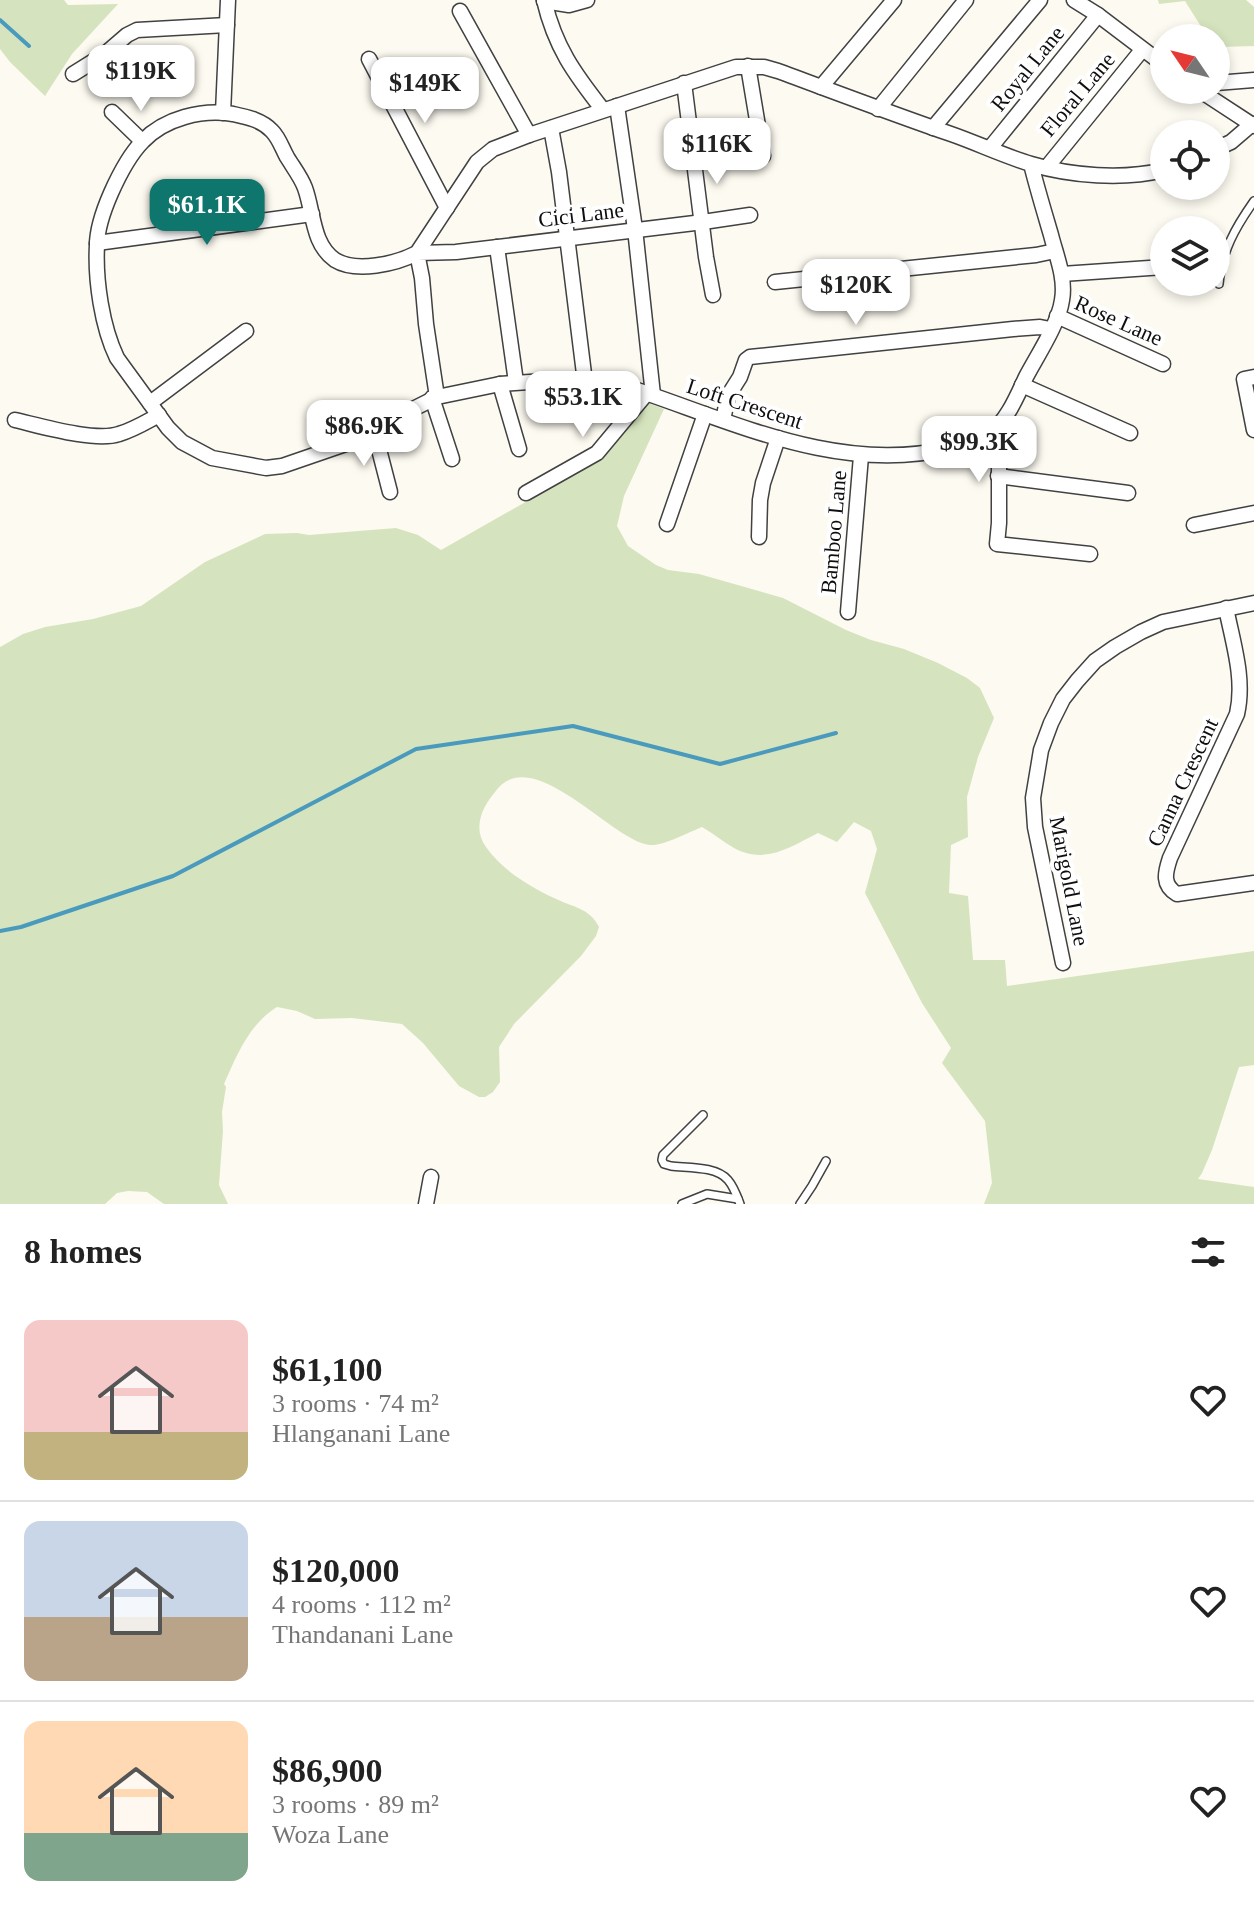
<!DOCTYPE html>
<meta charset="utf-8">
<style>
body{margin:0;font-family:Georgia,serif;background:#f6f6f6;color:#222;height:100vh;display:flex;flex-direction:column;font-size:30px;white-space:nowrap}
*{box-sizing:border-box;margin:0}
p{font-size:26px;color:#767676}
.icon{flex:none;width:44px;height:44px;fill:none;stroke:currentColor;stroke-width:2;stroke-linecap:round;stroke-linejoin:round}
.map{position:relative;height:1204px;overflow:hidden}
.drawer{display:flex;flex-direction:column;background:#fff;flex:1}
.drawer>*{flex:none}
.needle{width:52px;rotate:305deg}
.fabs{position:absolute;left:1150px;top:24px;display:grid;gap:16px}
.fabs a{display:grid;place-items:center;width:80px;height:80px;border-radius:50%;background:#fff;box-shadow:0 4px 12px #0003;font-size:40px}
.price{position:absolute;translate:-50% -68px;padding:0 18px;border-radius:16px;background:#fff;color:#222;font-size:26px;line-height:52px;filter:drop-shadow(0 2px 4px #0008)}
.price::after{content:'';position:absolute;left:50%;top:48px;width:24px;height:18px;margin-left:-12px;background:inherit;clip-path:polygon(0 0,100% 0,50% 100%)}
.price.active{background:#0f766e;color:#fff}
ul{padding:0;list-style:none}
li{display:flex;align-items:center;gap:24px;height:200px;padding:0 24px}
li+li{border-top:2px solid #e0e0e0}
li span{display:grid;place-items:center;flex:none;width:224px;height:160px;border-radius:16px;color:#555}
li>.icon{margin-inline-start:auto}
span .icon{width:96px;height:96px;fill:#fffc;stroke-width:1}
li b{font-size:34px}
h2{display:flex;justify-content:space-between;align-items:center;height:96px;padding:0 24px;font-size:34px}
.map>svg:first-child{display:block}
.grass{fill:#d5e4be}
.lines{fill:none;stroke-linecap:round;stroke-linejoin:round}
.stream{stroke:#4a9abe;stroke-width:4}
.lane-casing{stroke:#414141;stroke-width:10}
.street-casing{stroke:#414141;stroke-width:17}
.lane{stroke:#fff;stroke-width:7}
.street{stroke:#fff;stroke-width:14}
.labels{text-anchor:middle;stroke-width:8;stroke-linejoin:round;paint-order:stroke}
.street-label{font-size:22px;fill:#0e0e0e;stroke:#fff}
</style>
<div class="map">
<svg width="1254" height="1204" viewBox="0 0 1254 1204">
<rect width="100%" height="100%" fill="#fdfaf1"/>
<g class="grass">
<polygon points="0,0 64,0 68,5 118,4 72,54 45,96 10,62 0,49"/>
<polygon points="1158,0 1246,0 1254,7 1254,46 1222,47 1216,41 1216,38 1213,38 1202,28 1185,1 1159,4"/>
<path d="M645,402L664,409L624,496L617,526L628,546L656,565L668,570L699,574L783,598L846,630L871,640L904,649L938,663L967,678L980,688L994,718L978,757L967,797L968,837L951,845L949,893L968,896L973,960H1005L1007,986L1254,951V1065L1239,1067L1212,1150L1202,1173L1198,1179L1254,1187V1204H984L992,1183L985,1121L942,1063L951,1048L922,1003L865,893L877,849L871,831L854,822L837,842L818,833C790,847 765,865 734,848C723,842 713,833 702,827C689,832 664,846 650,845C613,842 531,740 495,792C490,798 485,805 482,813C478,825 478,836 486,847C503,871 529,886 554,898C572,907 590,908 599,927L596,936L581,956L514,1024L499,1047L500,1082L493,1092L485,1097H479L459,1086L423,1043L402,1024L352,1018L315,1019L297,1011L277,1007C249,1024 237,1055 224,1084L226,1087L222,1112L223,1131L219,1185L228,1204H164L147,1192L128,1191L117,1193L105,1204H0V647L23,634L45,627L93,619L141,606L205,562L265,534L297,533L309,535L396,528L418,535L441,550L575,474L609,447Z"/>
</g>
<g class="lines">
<g class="stream">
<polyline points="0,20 29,46"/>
<polyline points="0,931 21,927 173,876 416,749 573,726 720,764 836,733"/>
</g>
<g class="lane-casing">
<g id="lane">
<path d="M1219,284C1222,251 1235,228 1254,201"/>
<path d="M703,1115L663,1155L662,1160L664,1164L671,1166C688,1168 716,1166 728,1180C734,1187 737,1196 740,1204"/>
<polyline points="682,1204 707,1194 738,1199"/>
<polyline points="800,1204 812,1186 826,1161"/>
</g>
</g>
<g class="street-casing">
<g id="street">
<path d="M544,0C555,47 574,73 603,110"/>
<polyline points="1074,0 1098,15 1164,65"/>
<polyline points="544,1 569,5 587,0"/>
<polyline points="460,11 529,135"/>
<polyline points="369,59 447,208"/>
<polyline points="748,66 763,156"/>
<polyline points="73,74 105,54 127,35 137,30 227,25"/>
<polyline points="684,83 706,257 713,295"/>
<polyline points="1216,83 1254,80"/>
<polyline points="821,87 894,0"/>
<polyline points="1199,90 1254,126"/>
<polyline points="617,106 635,229 653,395"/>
<polyline points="878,109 966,0"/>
<polyline points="112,112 142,141"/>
<polyline points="223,113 228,0"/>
<polyline points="551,128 559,172 585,382"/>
<polyline points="933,128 1040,0"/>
<polyline points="990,148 1098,15"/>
<polyline points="1216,149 1231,142 1252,124"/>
<path d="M1031,164C1037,188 1044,211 1051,235C1056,255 1066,278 1062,300C1059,323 1037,356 1026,377C1017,396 1007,421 990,433C979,442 964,444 950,448C840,475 734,422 631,388L616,384L544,381L500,384L437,397L407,412L375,434L282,466L266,468L212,458L182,442L168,428L117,358C102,327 95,280 97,245C97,227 104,209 111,193C119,175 129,155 143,141C165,118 202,109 233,114C247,117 262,120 272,131C279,138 282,148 287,157C293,167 301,177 305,188C314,213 312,244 335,260C356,273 396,264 417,253L477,162L493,149L529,135L736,67H764L778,71C835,92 893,114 951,134C977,143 1004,156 1031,164C1071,176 1123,180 1164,170"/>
<polyline points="1047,167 1142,50"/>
<polyline points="97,243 312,214"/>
<polyline points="497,247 516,382"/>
<polyline points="1062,274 1164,267"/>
<polyline points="775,282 1036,255 1055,251"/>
<polyline points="1057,316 1163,364"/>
<polyline points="1254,377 1244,379 1254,430"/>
<polyline points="500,384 519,449"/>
<polyline points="1022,385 1130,433"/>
<polyline points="437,397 426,324 422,278 417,253 456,252 703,222 750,215"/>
<polyline points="432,398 452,459"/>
<polyline points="150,403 246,331"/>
<path d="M15,420C41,426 95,442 119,434C133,430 146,422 159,415"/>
<polyline points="723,420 728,396 740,377 746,360 750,357 1013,329 1040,327 1050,329"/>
<polyline points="999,426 999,523 997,544 1090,554"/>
<polyline points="375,434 390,492"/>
<polyline points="998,476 1128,493"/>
<polyline points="526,493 597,453 647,393"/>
<polyline points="667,524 705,414"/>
<polyline points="1194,525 1254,513"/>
<polyline points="759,537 760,500 763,483 778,438"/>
<path d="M1226,608C1233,643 1245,679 1237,714L1170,858C1165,873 1162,885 1177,894L1254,883"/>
<polyline points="848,612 861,456"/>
<polyline points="1063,963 1035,827 1033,798 1041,750 1051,723 1063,699 1077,681 1095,661 1115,647 1141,632 1163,622 1254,603"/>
<polyline points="426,1204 431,1177"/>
</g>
</g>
<use href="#lane" class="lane"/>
<use href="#street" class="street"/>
</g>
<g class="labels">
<g class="street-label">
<text transform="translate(1027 68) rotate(-51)" y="8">Royal Lane</text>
<text transform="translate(1077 94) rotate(-50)" y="8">Floral Lane</text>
<text transform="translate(581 214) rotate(-7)" y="8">Cici Lane</text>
<text transform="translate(1119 320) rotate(24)" y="8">Rose Lane</text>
<text transform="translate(745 403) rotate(18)" y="8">Loft Crescent</text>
<text transform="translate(833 532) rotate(-85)" y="8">Bamboo Lane</text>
<text transform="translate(1182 782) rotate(-65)" y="8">Canna Crescent</text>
<text transform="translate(1070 881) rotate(79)" y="8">Marigold Lane</text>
</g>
</g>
</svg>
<div class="fabs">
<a><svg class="needle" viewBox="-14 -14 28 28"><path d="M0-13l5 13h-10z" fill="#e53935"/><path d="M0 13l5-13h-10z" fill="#767676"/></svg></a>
<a><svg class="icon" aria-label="locate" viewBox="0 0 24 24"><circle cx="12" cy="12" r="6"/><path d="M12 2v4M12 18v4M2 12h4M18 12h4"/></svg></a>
<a><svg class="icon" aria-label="layers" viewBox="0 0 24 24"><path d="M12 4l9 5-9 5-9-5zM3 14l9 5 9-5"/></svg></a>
</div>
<b class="price" style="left:141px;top:113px">$119K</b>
<b class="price" style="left:425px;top:125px">$149K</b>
<b class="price" style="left:717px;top:186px">$116K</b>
<b class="price active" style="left:207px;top:247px">$61.1K</b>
<b class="price" style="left:856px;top:327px">$120K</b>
<b class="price" style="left:583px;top:439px">$53.1K</b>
<b class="price" style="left:364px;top:468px">$86.9K</b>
<b class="price" style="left:979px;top:484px">$99.3K</b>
</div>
<section class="drawer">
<h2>8 homes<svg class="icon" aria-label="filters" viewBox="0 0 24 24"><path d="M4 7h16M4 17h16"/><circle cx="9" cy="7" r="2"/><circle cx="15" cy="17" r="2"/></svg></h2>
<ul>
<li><span style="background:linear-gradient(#f6c9c9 70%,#c2b280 0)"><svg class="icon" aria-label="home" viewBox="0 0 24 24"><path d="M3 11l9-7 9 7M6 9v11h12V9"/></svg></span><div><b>$61,100</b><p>3 rooms · 74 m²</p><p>Hlanganani Lane</p></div><svg class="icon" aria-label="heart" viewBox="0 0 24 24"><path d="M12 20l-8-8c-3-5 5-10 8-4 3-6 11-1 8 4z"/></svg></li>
<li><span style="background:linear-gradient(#c9d6e8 60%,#b9a48a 0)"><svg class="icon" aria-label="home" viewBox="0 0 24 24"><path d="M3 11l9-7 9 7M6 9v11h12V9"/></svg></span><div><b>$120,000</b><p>4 rooms · 112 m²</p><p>Thandanani Lane</p></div><svg class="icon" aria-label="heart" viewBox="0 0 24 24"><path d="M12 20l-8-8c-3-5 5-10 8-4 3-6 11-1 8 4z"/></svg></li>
<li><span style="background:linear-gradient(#ffd9b3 70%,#7fa58c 0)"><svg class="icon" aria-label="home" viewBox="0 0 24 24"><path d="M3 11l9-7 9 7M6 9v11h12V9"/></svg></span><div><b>$86,900</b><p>3 rooms · 89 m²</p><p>Woza Lane</p></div><svg class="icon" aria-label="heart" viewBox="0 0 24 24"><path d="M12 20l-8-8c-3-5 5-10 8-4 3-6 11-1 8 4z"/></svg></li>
</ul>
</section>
